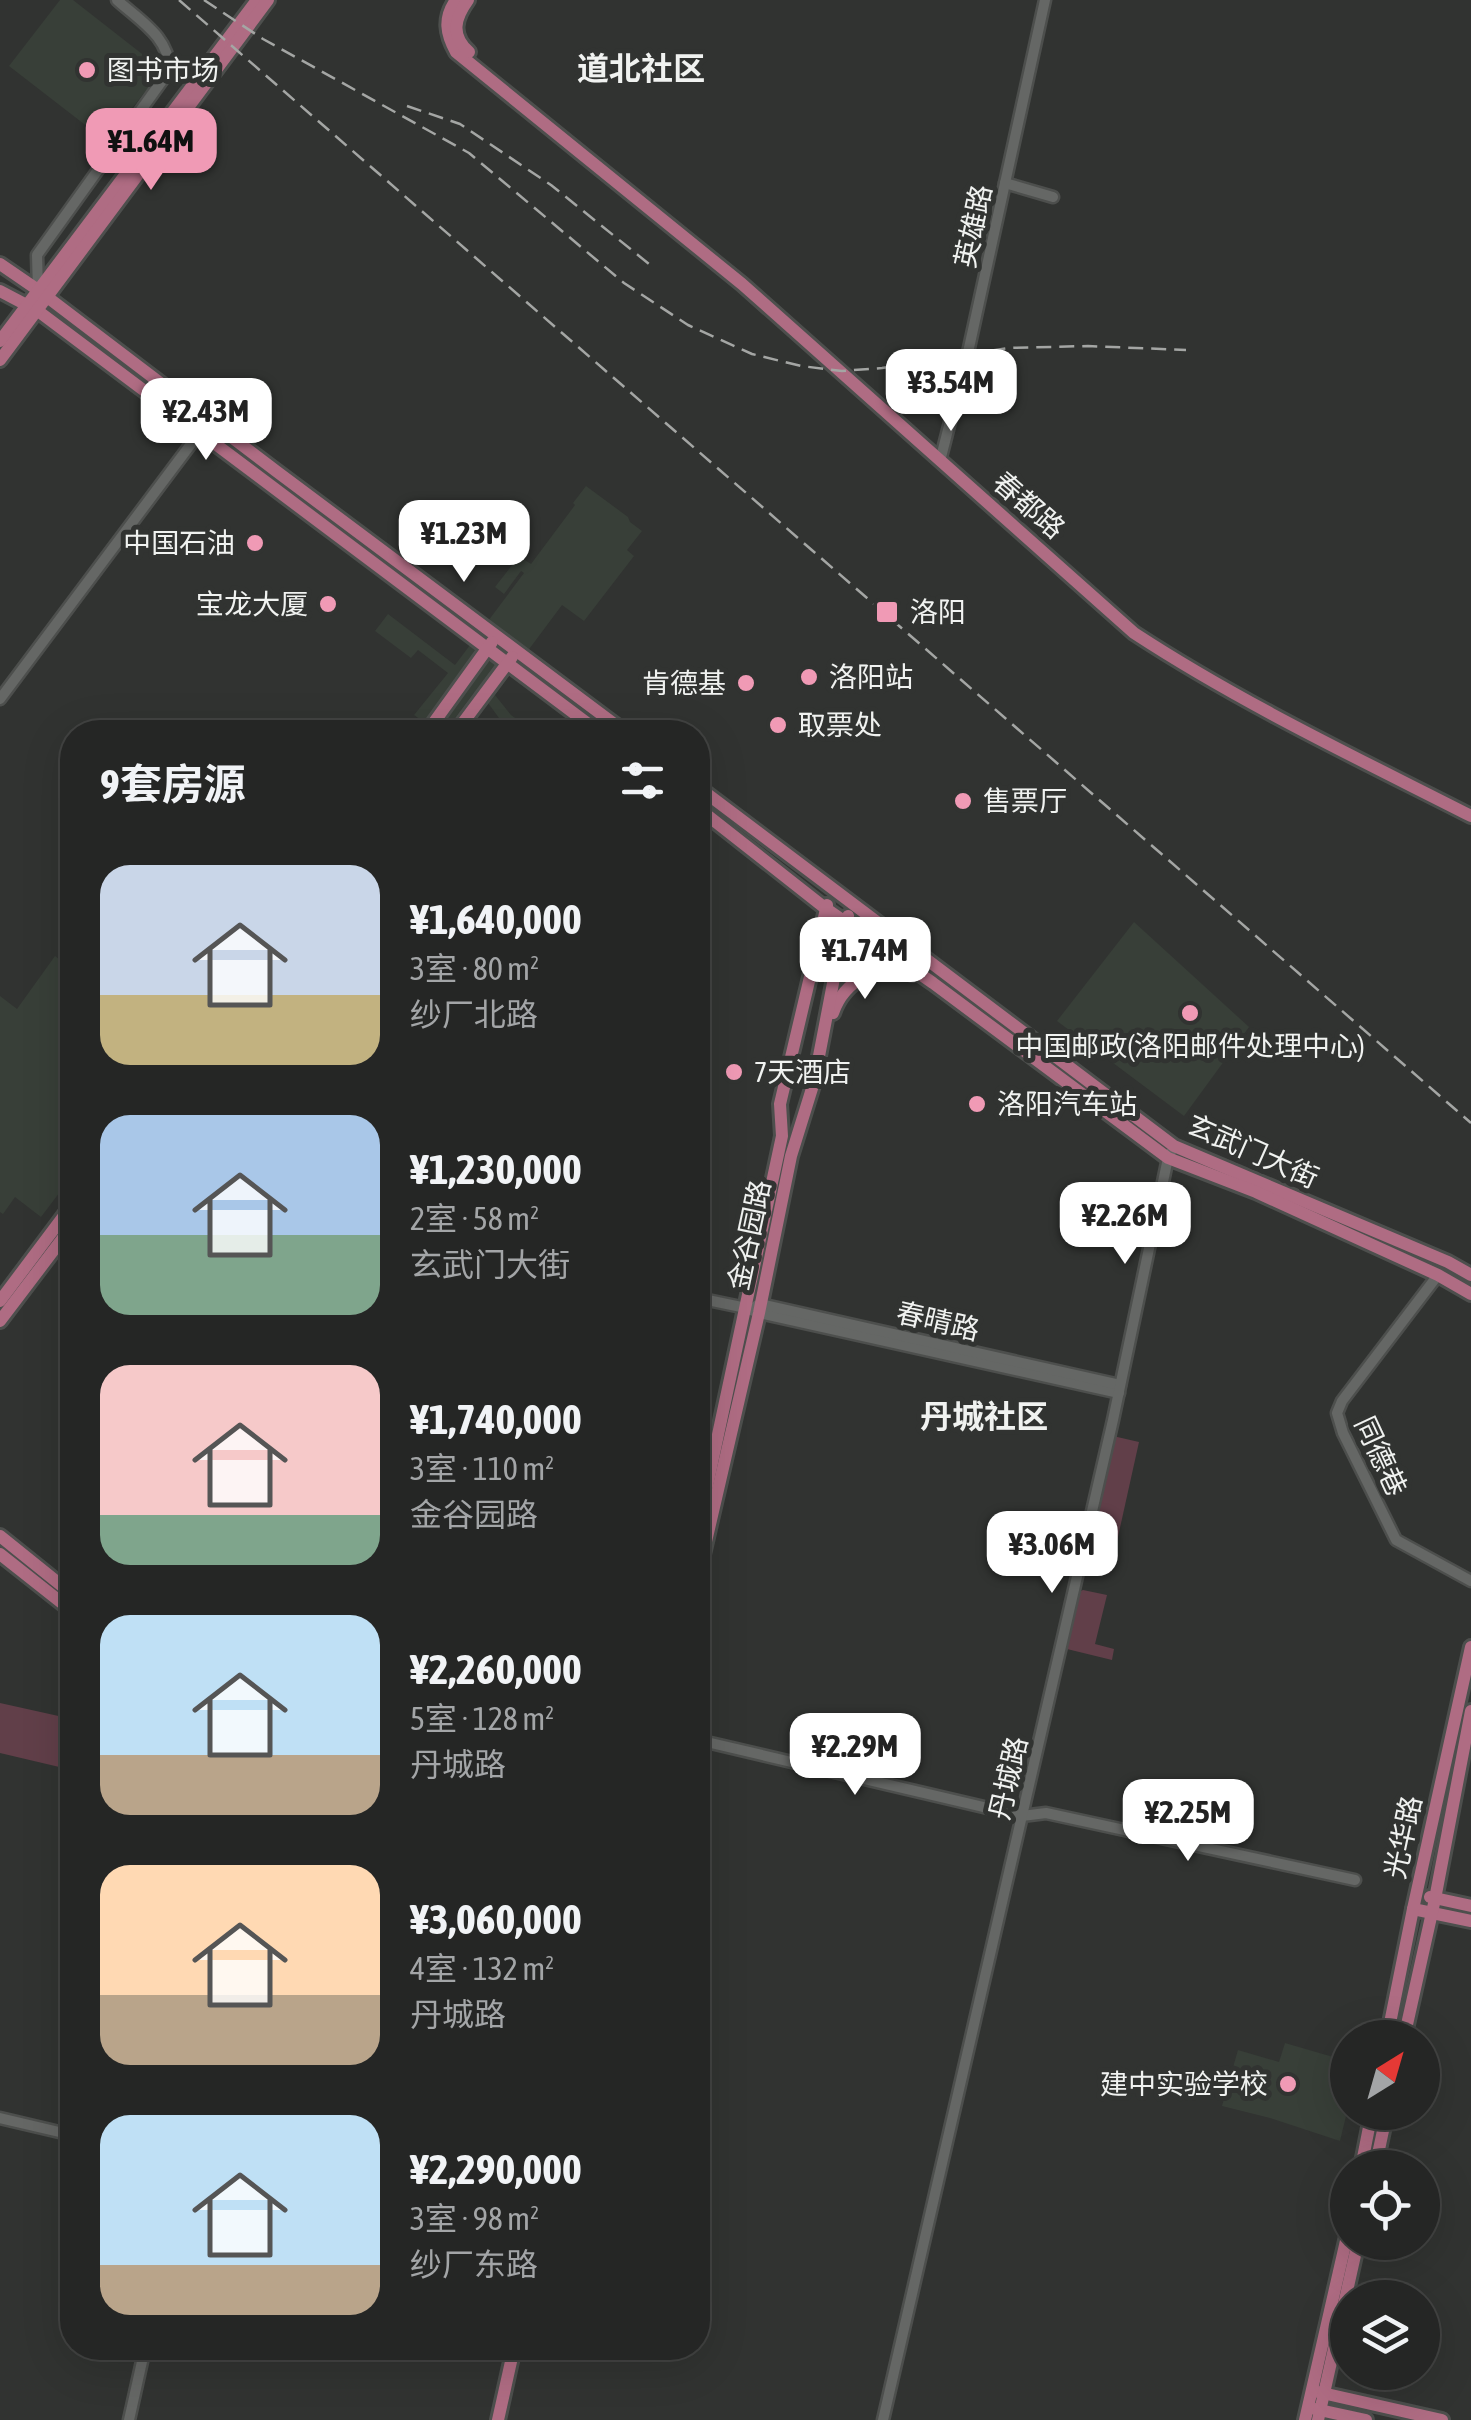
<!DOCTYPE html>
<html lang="zh">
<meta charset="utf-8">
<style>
body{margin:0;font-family:"Asap Condensed","Noto Sans SC",sans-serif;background:#313232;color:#f1f3f6;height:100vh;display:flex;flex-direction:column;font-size:38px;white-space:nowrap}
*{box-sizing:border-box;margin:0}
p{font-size:32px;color:#a3a5a7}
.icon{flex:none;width:55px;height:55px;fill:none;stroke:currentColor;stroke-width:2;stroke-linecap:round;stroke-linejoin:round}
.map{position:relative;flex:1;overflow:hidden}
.details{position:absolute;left:60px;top:720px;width:650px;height:1640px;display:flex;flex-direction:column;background:#252625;border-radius:40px;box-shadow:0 10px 40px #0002,0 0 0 2px #424342}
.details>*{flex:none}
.needle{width:65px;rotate:37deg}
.tools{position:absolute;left:1330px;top:2020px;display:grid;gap:20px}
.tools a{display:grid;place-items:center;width:110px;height:110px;border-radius:50%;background:#252625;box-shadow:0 10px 40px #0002,0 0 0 2px #424342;font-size:50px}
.price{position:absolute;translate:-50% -85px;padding:0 22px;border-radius:20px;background:#fff;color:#222;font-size:32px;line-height:65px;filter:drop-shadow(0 2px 5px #0008)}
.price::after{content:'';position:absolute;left:50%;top:60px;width:30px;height:22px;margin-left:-15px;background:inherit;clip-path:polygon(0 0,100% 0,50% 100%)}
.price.selected{background:#f09ab5;color:#111}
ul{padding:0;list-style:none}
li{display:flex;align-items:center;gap:30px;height:250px;padding:0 40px}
li span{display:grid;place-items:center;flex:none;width:280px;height:200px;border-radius:30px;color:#555}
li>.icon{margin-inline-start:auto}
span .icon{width:120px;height:120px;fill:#fffc;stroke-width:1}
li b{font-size:42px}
h2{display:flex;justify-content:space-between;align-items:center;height:120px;padding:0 40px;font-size:42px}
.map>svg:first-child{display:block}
.built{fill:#383f38}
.green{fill:#613f49}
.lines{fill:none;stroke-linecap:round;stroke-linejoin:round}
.minor-casing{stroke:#4d4f4d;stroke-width:15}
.major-casing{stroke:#4d4f4d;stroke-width:18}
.minor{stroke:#656765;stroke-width:10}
.major{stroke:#af6c83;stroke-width:12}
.rail{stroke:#a4a6a4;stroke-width:2.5;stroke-dasharray:15 8;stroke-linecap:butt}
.poi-dot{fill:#f09ab5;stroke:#313331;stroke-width:4}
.labels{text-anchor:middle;stroke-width:10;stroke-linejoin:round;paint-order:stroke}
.poi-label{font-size:28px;fill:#f0f2f0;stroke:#313331;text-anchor:start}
.street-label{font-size:28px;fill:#f0f2f0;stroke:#313331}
.quarter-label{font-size:32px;font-weight:bold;fill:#f0f2f0;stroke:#313331}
</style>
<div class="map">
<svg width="1471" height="2420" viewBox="0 0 1471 2420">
<rect width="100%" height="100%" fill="#313331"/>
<g class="built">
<polygon points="60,0 73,0 160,68 160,73 106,141 9,66"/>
<polygon points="586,486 628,517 630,522 642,531 627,550 634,556 584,621 562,605 495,695 511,715 534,732 508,732 496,721 499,718 488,703 474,693 455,718 457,721 448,732 438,732 414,715 448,673 418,650 411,658 375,631 388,614 455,665 524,573 521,571 504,594 495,587 519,556 531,564 575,505 573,503"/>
<polygon points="1134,922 1249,1027 1184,1116 1057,1021"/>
<polygon points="55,956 72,969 72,1176 41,1217 15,1197 3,1214 0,1212 0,996 17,1009"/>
<polygon points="1285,2043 1347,2061 1347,2112 1340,2141 1270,2118 1222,2106 1238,2050 1279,2062"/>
</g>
<g class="green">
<polygon points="1113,1436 1139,1442 1110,1573 1088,1569 1085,1564"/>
<polygon points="1083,1590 1107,1595 1095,1644 1114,1649 1112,1660 1067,1649 1079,1592"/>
<polygon points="0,1703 72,1719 72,1770 0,1753"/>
</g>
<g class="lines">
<g class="minor-casing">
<g id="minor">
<polyline points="1005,183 1053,197"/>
<path d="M38,290L37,255L169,71C171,38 139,20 117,0"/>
<polyline points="940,461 969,348 1045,0"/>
<polyline points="0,699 200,432"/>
<polyline points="1438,1275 1342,1401 1337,1413 1343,1433 1396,1540 1471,1581"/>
<polyline points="698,1298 746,1308 759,1313 1119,1393"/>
<polyline points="756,1306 760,1304 1120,1385"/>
<polyline points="698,1740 1022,1816 1046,1813 1355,1880"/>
<polyline points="0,2118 72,2135"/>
<polyline points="129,2420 145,2348"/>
<polyline points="883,2420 1113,1420 1168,1158 1171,1152"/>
</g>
</g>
<g class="major-casing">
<g id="major">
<path d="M456,0C443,18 446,34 456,52L742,284L1134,633C1241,703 1357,758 1471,816"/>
<path d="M468,0C455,18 450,35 469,52"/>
<polyline points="0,264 38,290 276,471 625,732"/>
<polyline points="0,291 38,311 599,732"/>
<polyline points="0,341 257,0"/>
<polyline points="0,360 268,0"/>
<polyline points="427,732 492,642"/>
<polyline points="456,732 512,657"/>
<polyline points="698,787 1174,1146 1448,1262 1471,1275"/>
<polyline points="698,808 825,908 933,983 1168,1158 1256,1192 1438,1275 1471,1294"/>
<path d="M833,1013C844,981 880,960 912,974"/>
<polyline points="0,1301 72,1205"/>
<polyline points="0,1321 72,1226"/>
<polyline points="698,1528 782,1136 780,1104 827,905"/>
<polyline points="0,1536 72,1594"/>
<polyline points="0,1554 72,1611"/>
<polyline points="698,1576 759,1313 791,1156 814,1082 845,921 848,916"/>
<polyline points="1430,1897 1471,1906"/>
<polyline points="1413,1909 1471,1921"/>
<polyline points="1387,2038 1413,1909 1471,1647"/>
<polyline points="1404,2038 1435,1899 1471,1711"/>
<polyline points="1361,2168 1372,2112"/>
<polyline points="1375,2168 1387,2112"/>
<polyline points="1318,2392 1442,2420"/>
<polyline points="1315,2409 1366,2420"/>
<polyline points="498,2420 514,2348"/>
<polyline points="1305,2420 1348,2232"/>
<polyline points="1318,2420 1358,2242"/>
</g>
</g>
<use href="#minor" class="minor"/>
<use href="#major" class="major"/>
<g class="rail">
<polyline points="179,0 1471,1123"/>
<polyline points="204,0 263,39 469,153 624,283 688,325 752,354 801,366 842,371 882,368 1008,348 1088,346 1186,350"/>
<polyline points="407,106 460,124 551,185 654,268"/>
</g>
</g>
<g class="poi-dot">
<circle cx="87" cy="70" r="10"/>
<circle cx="255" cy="543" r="10"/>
<circle cx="328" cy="604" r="10"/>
<rect x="875" y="600" width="24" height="24" rx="5"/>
<circle cx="809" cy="677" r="10"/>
<circle cx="746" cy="683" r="10"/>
<circle cx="778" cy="725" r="10"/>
<circle cx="963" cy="801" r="10"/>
<circle cx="1190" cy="1013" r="10"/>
<circle cx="734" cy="1072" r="10"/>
<circle cx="977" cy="1104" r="10"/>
<circle cx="1288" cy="2084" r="10"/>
</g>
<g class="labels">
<g class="poi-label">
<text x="107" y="80">图书市场</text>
<text x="235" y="553" text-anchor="end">中国石油</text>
<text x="308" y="614" text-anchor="end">宝龙大厦</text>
<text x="910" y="622">洛阳</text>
<text x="829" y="687">洛阳站</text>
<text x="726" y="693" text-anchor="end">肯德基</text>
<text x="798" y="735">取票处</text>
<text x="983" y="811">售票厅</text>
<text x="1190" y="1056" text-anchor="middle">中国邮政(洛阳邮件处理中心)</text>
<text x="754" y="1082">7天酒店</text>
<text x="997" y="1114">洛阳汽车站</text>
<text x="1268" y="2094" text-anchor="end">建中实验学校</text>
</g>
<g class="street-label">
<text transform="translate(973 226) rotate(-78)" y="10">英雄路</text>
<text transform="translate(1029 505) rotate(41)" y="10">春都路</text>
<text transform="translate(1253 1151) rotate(24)" y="10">玄武门大街</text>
<text transform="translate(749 1235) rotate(-78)" y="10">金谷园路</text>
<text transform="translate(938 1321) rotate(13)" y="10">春晴路</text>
<text transform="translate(1381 1456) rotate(65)" y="10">同德巷</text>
<text transform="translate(1008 1778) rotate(-77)" y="10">丹城路</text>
<text transform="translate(1403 1837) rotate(-78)" y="10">光华路</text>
</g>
<g class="quarter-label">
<text x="641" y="80">道北社区</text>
<text x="984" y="1428">丹城社区</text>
</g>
</g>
</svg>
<div class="tools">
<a><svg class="needle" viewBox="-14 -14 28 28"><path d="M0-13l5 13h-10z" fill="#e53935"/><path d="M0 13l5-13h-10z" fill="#a3a5a7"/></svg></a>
<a><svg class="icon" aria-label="locate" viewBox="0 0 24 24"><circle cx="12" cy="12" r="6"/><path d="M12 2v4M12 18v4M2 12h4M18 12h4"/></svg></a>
<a><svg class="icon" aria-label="layers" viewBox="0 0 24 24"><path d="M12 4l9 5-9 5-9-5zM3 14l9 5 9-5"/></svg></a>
</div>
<b class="price selected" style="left:151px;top:193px">¥1.64M</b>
<b class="price" style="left:951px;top:434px">¥3.54M</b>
<b class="price" style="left:206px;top:463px">¥2.43M</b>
<b class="price" style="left:464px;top:585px">¥1.23M</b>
<b class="price" style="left:865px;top:1002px">¥1.74M</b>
<b class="price" style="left:1125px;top:1267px">¥2.26M</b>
<b class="price" style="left:1052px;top:1596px">¥3.06M</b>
<b class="price" style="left:855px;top:1798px">¥2.29M</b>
<b class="price" style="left:1188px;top:1864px">¥2.25M</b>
<section class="details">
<h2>9套房源<svg class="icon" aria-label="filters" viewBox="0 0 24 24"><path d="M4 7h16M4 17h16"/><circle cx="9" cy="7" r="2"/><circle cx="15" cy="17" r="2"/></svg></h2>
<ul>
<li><span style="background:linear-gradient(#c9d6e8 65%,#c2b280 0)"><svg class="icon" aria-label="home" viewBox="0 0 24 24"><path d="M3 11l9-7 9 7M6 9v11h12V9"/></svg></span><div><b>¥1,640,000</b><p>3室 · 80 m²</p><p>纱厂北路</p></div></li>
<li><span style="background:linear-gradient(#a9c7e8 60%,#7fa58c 0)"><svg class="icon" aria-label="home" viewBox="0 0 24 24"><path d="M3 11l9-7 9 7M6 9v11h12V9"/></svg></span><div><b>¥1,230,000</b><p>2室 · 58 m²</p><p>玄武门大街</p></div></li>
<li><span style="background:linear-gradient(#f6c9c9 75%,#7fa58c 0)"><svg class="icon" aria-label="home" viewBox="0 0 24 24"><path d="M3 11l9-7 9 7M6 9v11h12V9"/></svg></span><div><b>¥1,740,000</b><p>3室 · 110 m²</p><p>金谷园路</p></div></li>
<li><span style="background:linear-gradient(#bfe0f5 70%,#b9a48a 0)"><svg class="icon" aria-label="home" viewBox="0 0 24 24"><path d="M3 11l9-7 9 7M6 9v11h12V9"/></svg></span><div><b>¥2,260,000</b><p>5室 · 128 m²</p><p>丹城路</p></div></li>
<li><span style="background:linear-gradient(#ffd9b3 65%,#b9a48a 0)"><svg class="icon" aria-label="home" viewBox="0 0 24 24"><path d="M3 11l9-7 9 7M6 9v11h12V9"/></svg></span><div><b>¥3,060,000</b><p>4室 · 132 m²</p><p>丹城路</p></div></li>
<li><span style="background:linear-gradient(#bfe0f5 75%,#b9a48a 0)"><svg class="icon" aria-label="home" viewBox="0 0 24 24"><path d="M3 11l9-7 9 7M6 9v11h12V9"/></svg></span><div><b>¥2,290,000</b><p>3室 · 98 m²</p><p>纱厂东路</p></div></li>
</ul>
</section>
</div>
